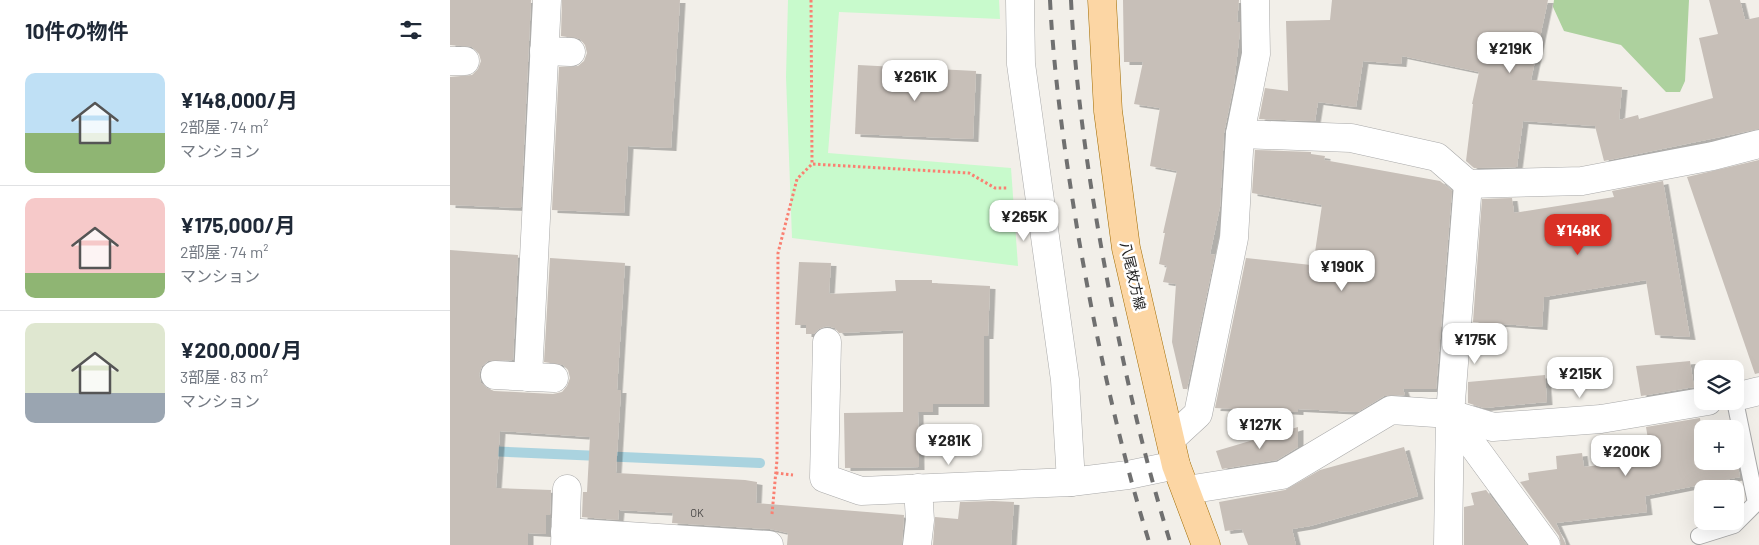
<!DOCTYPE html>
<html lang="ja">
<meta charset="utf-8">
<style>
body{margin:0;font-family:Barlow,"Noto Sans JP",sans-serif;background:#f2f2f3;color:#1f2937;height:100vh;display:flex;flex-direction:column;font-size:19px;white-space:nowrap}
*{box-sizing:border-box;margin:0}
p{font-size:16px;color:#747a83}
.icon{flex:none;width:28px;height:28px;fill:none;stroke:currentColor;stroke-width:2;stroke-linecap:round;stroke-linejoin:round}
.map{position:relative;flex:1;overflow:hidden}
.drawer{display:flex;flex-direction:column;background:#fff;width:450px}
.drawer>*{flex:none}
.buttons{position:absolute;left:1244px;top:360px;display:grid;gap:10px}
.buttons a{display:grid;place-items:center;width:50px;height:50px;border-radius:10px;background:#fff;box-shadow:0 5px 20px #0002;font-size:25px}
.price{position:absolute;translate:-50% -42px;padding:0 11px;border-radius:10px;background:#fff;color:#222;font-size:16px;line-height:32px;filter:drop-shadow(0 1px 2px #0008)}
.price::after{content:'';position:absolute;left:50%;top:30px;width:15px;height:11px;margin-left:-8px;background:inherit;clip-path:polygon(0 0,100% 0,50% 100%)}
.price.on{background:#d93025;color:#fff}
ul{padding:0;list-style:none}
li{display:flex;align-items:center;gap:15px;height:125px;padding:0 25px}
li+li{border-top:1px solid #e0e1e3}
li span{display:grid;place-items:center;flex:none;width:140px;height:100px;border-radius:10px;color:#555}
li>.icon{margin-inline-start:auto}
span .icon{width:60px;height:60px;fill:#fffc;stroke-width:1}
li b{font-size:21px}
h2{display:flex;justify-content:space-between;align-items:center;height:60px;padding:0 25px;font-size:21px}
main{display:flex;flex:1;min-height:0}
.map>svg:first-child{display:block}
.forest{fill:#add19e}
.park{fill:#c8facc}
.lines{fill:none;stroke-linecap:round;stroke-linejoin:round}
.stream{stroke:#aad3df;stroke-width:10}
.building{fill:#c7bfb8;filter:url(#shadow)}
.service-casing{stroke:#a9a9a9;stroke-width:18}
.minor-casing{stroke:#a9a9a9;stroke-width:29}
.primary-casing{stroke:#a06b00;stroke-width:29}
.path{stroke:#fa8072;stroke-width:3;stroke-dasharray:2.5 2.5;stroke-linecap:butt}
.service{stroke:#fff;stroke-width:16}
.minor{stroke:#fff;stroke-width:28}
.primary{stroke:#fcd6a4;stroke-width:28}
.rail{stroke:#707070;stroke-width:4;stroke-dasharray:10 10;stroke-linecap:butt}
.labels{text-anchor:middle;stroke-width:5;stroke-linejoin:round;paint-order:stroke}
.number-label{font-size:11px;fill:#4b4948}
.street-label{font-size:14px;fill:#222;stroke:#fff}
</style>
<main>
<section class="drawer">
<h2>10件の物件<svg class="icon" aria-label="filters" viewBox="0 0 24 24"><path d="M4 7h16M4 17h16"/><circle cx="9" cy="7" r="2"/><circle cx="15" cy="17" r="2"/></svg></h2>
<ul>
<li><span style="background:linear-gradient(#bfe0f5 60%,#8fb573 0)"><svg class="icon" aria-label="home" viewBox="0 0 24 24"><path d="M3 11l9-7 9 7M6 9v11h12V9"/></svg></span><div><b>¥148,000/月</b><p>2部屋 · 74 m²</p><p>マンション</p></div></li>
<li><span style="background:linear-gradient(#f6c9c9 75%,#8fb573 0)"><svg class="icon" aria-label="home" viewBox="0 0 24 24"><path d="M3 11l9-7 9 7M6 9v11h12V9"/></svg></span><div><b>¥175,000/月</b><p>2部屋 · 74 m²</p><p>マンション</p></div></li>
<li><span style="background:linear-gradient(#dfe7d0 70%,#9aa5b1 0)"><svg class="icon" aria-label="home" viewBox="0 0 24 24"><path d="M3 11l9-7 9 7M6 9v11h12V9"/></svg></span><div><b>¥200,000/月</b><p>3部屋 · 83 m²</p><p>マンション</p></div></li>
</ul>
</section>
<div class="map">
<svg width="1309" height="545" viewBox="0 0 1309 545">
<defs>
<filter id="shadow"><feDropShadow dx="5.5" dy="3" stdDeviation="0" flood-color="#0004"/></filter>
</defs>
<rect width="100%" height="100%" fill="#f2efe9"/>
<polygon class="forest" points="1104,0 1239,0 1235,81 1230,92 1216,92 1171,45 1114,31 1103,7"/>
<polygon class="park" points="338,0 549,0 550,19 389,12 378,153 561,168 568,266 342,238 336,77"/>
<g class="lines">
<polyline class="stream" points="36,451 310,463"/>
</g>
<g class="building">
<polygon points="0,0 81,0 71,208 0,205 0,77 22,75 28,69 31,61 29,54 22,47 0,45"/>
<polygon points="112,0 230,0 221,148 178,146 174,213 102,210 109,67 128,66 134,61 137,53 135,45 130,39 111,36"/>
<polygon points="673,0 789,0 787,22 790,22 790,31 784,84 774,133 770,207 760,254 765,255 737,389 733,389 722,342 726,284 713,282 717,266 709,264 715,233 713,233 727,171 700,166 710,108 684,104 693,62 674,62"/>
<polygon points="882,0 1098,0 1081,80 1172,87 1169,120 1188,115 1189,119 1263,98 1249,38 1268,34 1259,0 1290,0 1295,20 1309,17 1309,129 1154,161 1145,126 1073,121 1067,167 1024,168 1016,161 1023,104 1022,104 1029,72 952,56 951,64 913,61 906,107 868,102 865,121 809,119 815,88 838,91 836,21 880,20"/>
<polygon points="408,65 526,71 523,139 405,134"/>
<polygon points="805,150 861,152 861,154 875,156 874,160 990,181 1002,191 986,389 953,389 955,395 934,396 908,412 848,409 848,412 765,408 796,258 861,265 862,259 864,259 872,205 802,193"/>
<polygon points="1309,160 1309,373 1305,374 1237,177"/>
<polygon points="1213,181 1240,337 1205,335 1196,280 1094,297 1092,327 1023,322 1032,199 1062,198 1064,213 1164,197 1162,191"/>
<polygon points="0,250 68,255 63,360 38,361 32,366 29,374 31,383 37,388 44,391 103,394 112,392 117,386 120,378 118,370 113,365 94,362 100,258 175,263 167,390 171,390 166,473 295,480 307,482 306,503 454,515 452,545 337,545 338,533 320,529 222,523 223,513 169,510 168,520 132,517 133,492 137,492 140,437 50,431 46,488 101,490 100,515 96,515 96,534 78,533 78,545 0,545"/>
<polygon points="349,262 381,263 379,294 446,291 445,280 482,280 482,283 540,286 538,336 534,336 534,404 483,404 483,412 468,412 469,467 395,468 394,413 453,412 453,330 389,333 385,328 377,326 369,329 364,334 356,334 356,325 345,325"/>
<polygon points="1240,361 1244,387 1191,396 1186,366"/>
<polygon points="1095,375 1097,402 1034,408 1018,403 1018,382"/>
<polygon points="1250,418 1252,434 1252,461 1287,461 1290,477 1195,496 1197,512 1106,523 1116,545 1111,545 1109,536 1070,482 1079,480 1078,473 1107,469 1106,456 1132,453 1134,467 1196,459 1194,446 1199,445 1196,427"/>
<polygon points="848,427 848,447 827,460 772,469 766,451"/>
<polygon points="954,447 968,496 860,526 842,529 846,545 798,545 792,529 775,531 769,502 835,490 870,470"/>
<polygon points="1036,490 1077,545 1014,545 1014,507 1024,505 1021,493"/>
<polygon points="543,501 564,502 561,545 483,545 485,517 508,519 510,502"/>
</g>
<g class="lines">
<g class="service-casing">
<polyline id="service" points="1249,536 1284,525 1306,503 1285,401"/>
</g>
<g class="minor-casing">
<g id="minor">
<polyline points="570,0 571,64 615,380 621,482"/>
<polyline points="94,51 121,52"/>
<polyline points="0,61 15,61"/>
<polyline points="790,134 901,138 987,157 1018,184 1132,181 1263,156 1309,144"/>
<polyline points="377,342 374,478 411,491 621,482 678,475 726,465"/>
<polyline points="45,375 104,378"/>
<polyline points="78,377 97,0"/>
<polyline points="1285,397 1309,391"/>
<polyline points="1000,414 1096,545"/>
<polyline points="722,438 748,414 784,238 790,134 806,54 805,0"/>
<polyline points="737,490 832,475 941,410 1000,414 1043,427 1151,419 1258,401"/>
<polyline points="115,532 319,545"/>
<polyline points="115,545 117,489"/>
<polyline points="467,545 470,520 468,488"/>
<polyline points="998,545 1000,414 1018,184"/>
</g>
</g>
<g class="primary-casing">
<polyline id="primary" points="652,0 658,111 676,248 726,465 756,545"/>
</g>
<g class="path">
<polyline points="361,0 362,164 519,173 545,188 557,188"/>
<polyline points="326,473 343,475"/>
<polyline points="322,514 327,460 328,253 347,179 362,164"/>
</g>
<use href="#service" class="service"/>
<use href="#minor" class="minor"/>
<use href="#primary" class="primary"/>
<g class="rail">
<path d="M600,0C604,80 616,161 629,240C647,343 669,445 700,545"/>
<path d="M621,0C625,80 636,161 650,240C668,343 690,445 721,545"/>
</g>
</g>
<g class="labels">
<g class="number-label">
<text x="247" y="517">OK</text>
</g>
<g class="street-label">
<text transform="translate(683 276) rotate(77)" y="5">八尾枚方線</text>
</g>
</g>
</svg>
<div class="buttons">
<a><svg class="icon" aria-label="layers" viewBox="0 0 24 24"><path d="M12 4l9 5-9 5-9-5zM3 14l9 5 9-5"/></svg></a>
<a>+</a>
<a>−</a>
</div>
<b class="price" style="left:1060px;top:74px">¥219K</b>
<b class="price" style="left:465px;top:102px">¥261K</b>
<b class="price" style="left:574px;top:242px">¥265K</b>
<b class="price on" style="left:1128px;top:256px">¥148K</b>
<b class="price" style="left:892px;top:292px">¥190K</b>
<b class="price" style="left:1025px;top:365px">¥175K</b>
<b class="price" style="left:1130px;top:399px">¥215K</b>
<b class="price" style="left:810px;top:450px">¥127K</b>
<b class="price" style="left:499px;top:466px">¥281K</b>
<b class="price" style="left:1176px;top:477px">¥200K</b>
</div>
</main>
